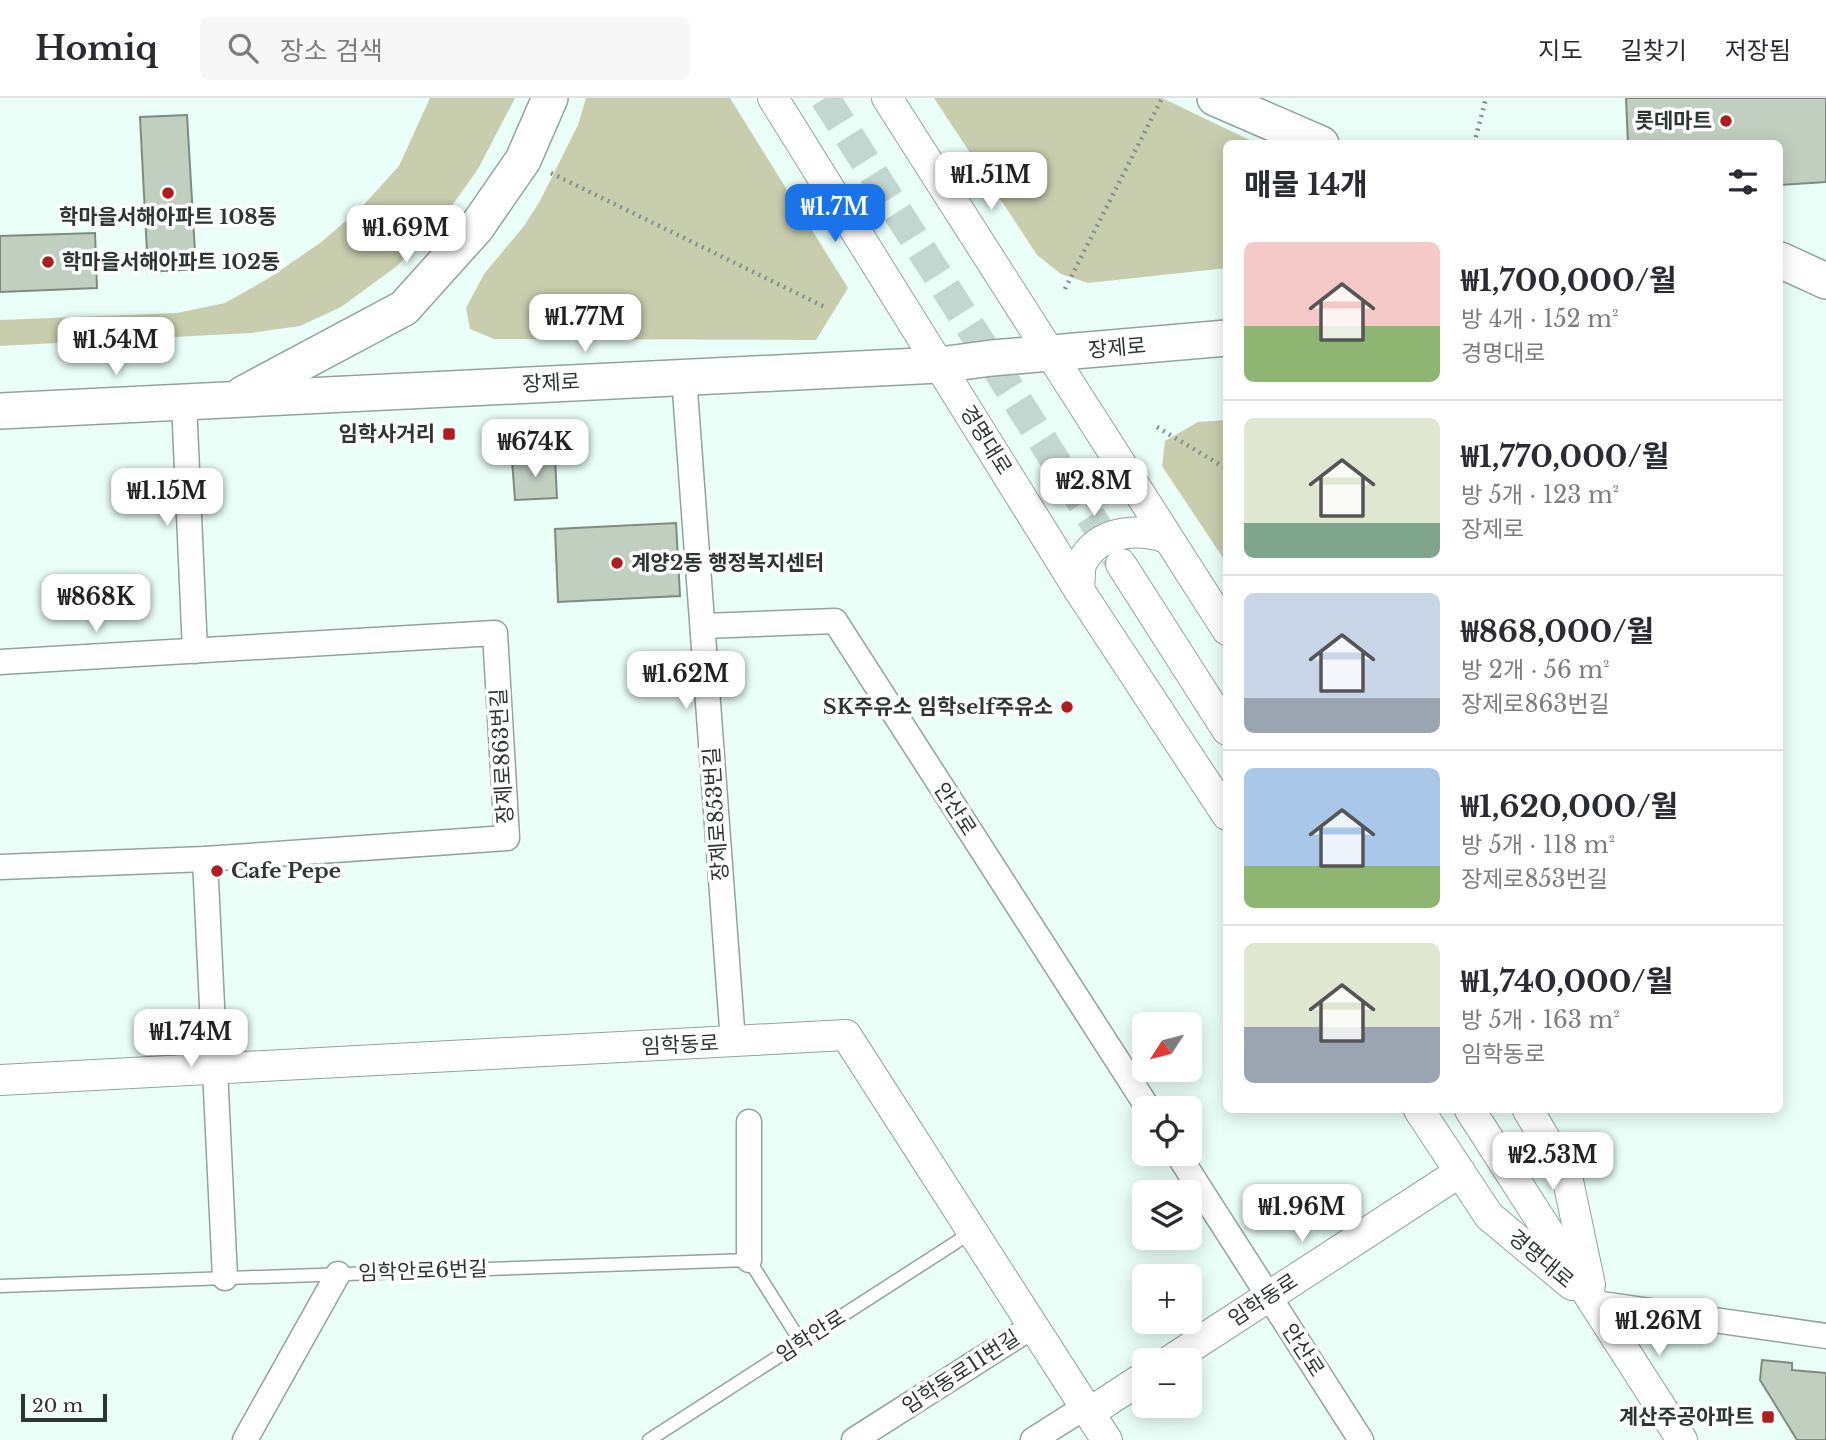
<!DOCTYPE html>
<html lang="ko">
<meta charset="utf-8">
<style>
body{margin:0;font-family:"Libre Baskerville","Noto Sans KR",serif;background:#f7f7f7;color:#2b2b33;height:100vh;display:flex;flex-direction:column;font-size:26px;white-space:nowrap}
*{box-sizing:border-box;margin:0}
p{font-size:23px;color:#7c7c81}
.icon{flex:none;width:38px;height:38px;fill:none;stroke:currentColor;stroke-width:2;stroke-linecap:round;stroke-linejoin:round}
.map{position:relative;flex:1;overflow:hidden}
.panel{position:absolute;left:1223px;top:42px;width:560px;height:973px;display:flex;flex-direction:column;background:#fff;border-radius:10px;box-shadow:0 4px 18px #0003}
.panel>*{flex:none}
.needle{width:46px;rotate:234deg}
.controls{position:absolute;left:1132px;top:914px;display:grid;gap:14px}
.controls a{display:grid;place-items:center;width:70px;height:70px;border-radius:10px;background:#fff;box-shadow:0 4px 18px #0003;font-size:35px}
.scale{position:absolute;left:21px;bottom:18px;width:86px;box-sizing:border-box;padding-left:7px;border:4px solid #2d3633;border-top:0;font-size:19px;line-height:24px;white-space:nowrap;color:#2d3633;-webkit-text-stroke:5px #fff;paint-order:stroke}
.price{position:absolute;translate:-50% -60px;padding:0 16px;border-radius:14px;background:#fff;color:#222;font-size:23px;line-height:46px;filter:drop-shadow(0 2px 4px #0008)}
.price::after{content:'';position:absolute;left:50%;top:42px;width:21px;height:16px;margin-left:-10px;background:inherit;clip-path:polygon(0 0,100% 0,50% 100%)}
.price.active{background:#1a73e8;color:#fff}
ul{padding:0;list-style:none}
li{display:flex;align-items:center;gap:21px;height:175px;padding:0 21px}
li+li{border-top:2px solid #e1e1e2}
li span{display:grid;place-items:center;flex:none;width:196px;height:140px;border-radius:10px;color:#555}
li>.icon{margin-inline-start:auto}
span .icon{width:84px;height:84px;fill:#fffc;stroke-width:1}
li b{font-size:30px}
h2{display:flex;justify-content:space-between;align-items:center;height:84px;padding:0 21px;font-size:30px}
header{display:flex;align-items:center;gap:42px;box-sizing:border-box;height:98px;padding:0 35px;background:#fff;border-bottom:2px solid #e1e1e2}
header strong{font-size:33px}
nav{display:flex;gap:38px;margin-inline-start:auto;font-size:24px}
.search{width:490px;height:63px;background:#f7f7f7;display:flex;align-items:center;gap:18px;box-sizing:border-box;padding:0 24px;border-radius:10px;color:#7c7c81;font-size:26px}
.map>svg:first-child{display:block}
.green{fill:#c8cdae}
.building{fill:#c1cfc1;stroke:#7e8b7e;stroke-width:2}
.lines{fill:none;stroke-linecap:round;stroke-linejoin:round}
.tertiary-tunnel{stroke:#c3d7d1;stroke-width:30;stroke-dasharray:30 15;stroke-linecap:butt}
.service-casing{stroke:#90a49d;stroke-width:15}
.minor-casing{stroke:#90a49d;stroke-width:27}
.tertiary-casing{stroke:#90a49d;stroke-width:32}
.secondary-casing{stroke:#90a49d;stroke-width:38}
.path{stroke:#82918c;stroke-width:4.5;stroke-dasharray:2 5;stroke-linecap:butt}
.service{stroke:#fff;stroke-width:12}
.minor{stroke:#fff;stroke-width:24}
.tertiary{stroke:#fff;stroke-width:30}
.secondary{stroke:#fff;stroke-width:35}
.poi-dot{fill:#af1e1e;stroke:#fff;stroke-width:2.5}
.labels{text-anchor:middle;stroke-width:7;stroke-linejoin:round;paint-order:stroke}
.poi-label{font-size:21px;font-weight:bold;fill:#2d3633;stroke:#fff;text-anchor:end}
.street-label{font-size:21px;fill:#2d3633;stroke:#fff}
</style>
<header>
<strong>Homiq</strong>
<div class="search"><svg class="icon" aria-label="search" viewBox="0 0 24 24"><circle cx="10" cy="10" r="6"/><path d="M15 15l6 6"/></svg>장소 검색</div>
<nav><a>지도</a><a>길찾기</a><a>저장됨</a></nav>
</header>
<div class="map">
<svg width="1826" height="1342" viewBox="0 0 1826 1342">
<rect width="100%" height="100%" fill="#e9fff8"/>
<g class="green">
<polygon points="430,0 515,0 478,71 441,123 397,168 341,209 300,228 251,235 0,248 0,222 177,215 225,205 269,180 320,145 359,112 399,68"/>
<polygon points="586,0 730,0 848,190 816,242 494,241 470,231 466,210 484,176 524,128 540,103 578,27"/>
<polygon points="934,0 1162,0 1256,45 1227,46 1227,170 1088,185 1061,176 1037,157"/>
<polygon points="1227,322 1227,466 1162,368 1165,343 1198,324"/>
</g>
<g class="building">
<polygon points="1626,0 1826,0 1826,84 1780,87 1780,46 1628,46"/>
<polygon points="187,17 196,171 148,174 140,19"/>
<polygon points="95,135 97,190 0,194 0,138"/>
<polygon points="555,360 557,400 515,402 512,362"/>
<polygon points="676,425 680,498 558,504 555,431"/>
<polygon points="1762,1262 1792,1265 1792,1272 1826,1275 1826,1342 1797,1342 1760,1282"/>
</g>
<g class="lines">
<polyline class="tertiary-tunnel" points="825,0 1119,463"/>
<g class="service-casing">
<g id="service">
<polyline points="0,1188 749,1162 801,1244"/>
<polyline points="649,1342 972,1134"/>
</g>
</g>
<g class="minor-casing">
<g id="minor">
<polyline points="684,279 733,944"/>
<polyline points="184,304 195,553"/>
<polyline points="703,528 835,523 1148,1010"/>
<polyline points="0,564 495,535 507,740 205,761 0,769"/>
<polyline points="205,761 225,1180"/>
<polyline points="1177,1055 1361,1342"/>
<polyline points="749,1162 749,1024"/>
<polyline points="1594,1205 1826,1238"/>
<polyline points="245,1342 338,1176"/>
<polyline points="854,1342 1033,1228"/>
<polyline points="1033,1342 1085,1309"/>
</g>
</g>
<g class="tertiary-casing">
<g id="tertiary">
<polyline points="773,0 1079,492 1227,717"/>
<polyline points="887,0 1227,532"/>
<polyline points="1121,466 1227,632"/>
<path d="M1079,492C1080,484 1079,471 1082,464C1099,432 1138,430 1167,440"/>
<polyline points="0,982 846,937 1089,1315 1144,1279"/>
<polyline points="1419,1012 1489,1118 1572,1187"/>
<polyline points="1470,1012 1682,1342"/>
<polyline points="1528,1012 1567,1078 1590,1187"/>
<polyline points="1171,1262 1460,1074"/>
<polyline points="1089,1315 1107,1342"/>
</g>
</g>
<g class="secondary-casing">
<g id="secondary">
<polyline points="1215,0 1321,46"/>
<polyline points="1780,162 1826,183"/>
<polyline points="243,296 404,210 476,130 523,62 550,0"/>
<polyline points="0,313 939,267 992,260 1227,240"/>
</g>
</g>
<g class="path">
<polyline points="1474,46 1486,0"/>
<polyline points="551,75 827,210"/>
<polyline points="1065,191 1162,0"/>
<polyline points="1157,329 1227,371"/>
</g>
<use href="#service" class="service"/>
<use href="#minor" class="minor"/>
<use href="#tertiary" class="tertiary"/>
<use href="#secondary" class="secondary"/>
</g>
<g class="poi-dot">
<circle cx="1726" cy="23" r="7"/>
<circle cx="168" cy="95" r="7"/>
<circle cx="48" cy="164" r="7"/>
<rect x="442" y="329" width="14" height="14" rx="3.5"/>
<circle cx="617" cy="465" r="7"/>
<circle cx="1067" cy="609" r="7"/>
<circle cx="217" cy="773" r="7"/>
<rect x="1761" y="1312" width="14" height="14" rx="3.5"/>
</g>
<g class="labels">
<g class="poi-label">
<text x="1712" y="30">롯데마트</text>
<text x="168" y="126" text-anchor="middle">학마을서해아파트 108동</text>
<text x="62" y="171" text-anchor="start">학마을서해아파트 102동</text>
<text x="435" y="343">임학사거리</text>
<text x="631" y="472" text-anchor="start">계양2동 행정복지센터</text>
<text x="1053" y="616">SK주유소 임학self주유소</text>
<text x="231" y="780" text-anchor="start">Cafe Pepe</text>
<text x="1754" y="1326">계산주공아파트</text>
</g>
<g class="street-label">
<text transform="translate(1117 250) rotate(-5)" y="7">장제로</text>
<text transform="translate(551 285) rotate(-3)" y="7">장제로</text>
<text transform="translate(986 342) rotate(58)" y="7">경명대로</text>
<text transform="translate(502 658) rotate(-93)" y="7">장제로863번길</text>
<text transform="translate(955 711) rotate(57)" y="7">안산로</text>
<text transform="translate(716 716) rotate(-94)" y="7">장제로853번길</text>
<text transform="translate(680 947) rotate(-3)" y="7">임학동로</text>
<text transform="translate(1541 1161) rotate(40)" y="7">경명대로</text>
<text transform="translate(423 1173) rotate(-2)" y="7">임학안로6번길</text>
<text transform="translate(1263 1202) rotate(-33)" y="7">임학동로</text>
<text transform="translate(811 1238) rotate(-33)" y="7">임학안로</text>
<text transform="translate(1303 1252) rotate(57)" y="7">안산로</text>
<text transform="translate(961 1274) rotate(-33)" y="7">임학동로11번길</text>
</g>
</g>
</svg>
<div class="controls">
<a><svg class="needle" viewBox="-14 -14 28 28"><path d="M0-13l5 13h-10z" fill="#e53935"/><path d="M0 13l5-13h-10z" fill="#7c7c81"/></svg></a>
<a><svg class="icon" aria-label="locate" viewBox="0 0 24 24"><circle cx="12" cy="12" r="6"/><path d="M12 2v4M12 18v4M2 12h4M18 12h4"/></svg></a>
<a><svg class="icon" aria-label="layers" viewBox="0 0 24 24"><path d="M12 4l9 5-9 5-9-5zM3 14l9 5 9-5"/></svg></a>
<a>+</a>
<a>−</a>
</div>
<div class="scale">20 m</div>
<b class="price" style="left:991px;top:114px">₩1.51M</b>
<b class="price active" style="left:835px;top:146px">₩1.7M</b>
<b class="price" style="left:406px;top:167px">₩1.69M</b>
<b class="price" style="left:585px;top:256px">₩1.77M</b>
<b class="price" style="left:116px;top:279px">₩1.54M</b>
<b class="price" style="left:535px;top:381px">₩674K</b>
<b class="price" style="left:1094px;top:420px">₩2.8M</b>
<b class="price" style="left:167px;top:430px">₩1.15M</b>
<b class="price" style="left:96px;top:536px">₩868K</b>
<b class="price" style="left:686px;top:613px">₩1.62M</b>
<b class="price" style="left:191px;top:971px">₩1.74M</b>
<b class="price" style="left:1553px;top:1094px">₩2.53M</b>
<b class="price" style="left:1302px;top:1146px">₩1.96M</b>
<b class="price" style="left:1659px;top:1260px">₩1.26M</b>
<section class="panel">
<h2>매물 14개<svg class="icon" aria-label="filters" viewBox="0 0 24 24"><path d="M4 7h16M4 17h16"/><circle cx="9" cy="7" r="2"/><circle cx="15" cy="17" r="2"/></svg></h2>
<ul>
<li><span style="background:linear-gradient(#f6c9c9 60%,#8fb573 0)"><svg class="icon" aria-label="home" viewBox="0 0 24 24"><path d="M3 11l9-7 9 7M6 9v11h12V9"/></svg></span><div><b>₩1,700,000/월</b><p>방 4개 · 152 m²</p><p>경명대로</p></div></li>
<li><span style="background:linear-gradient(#dfe7d0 75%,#7fa58c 0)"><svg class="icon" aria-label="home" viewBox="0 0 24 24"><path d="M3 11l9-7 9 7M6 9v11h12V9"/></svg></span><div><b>₩1,770,000/월</b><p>방 5개 · 123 m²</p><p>장제로</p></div></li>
<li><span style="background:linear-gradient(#c9d6e8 75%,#9aa5b1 0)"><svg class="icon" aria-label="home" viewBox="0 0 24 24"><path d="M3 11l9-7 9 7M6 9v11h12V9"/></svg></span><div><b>₩868,000/월</b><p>방 2개 · 56 m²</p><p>장제로863번길</p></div></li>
<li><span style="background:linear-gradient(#a9c7e8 70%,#8fb573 0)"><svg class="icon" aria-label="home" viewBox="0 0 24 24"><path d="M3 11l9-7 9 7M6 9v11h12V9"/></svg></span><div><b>₩1,620,000/월</b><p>방 5개 · 118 m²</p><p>장제로853번길</p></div></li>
<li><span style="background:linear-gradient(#dfe7d0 60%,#9aa5b1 0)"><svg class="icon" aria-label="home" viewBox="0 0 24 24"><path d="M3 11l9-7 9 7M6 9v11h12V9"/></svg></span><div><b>₩1,740,000/월</b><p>방 5개 · 163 m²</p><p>임학동로</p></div></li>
</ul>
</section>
</div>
